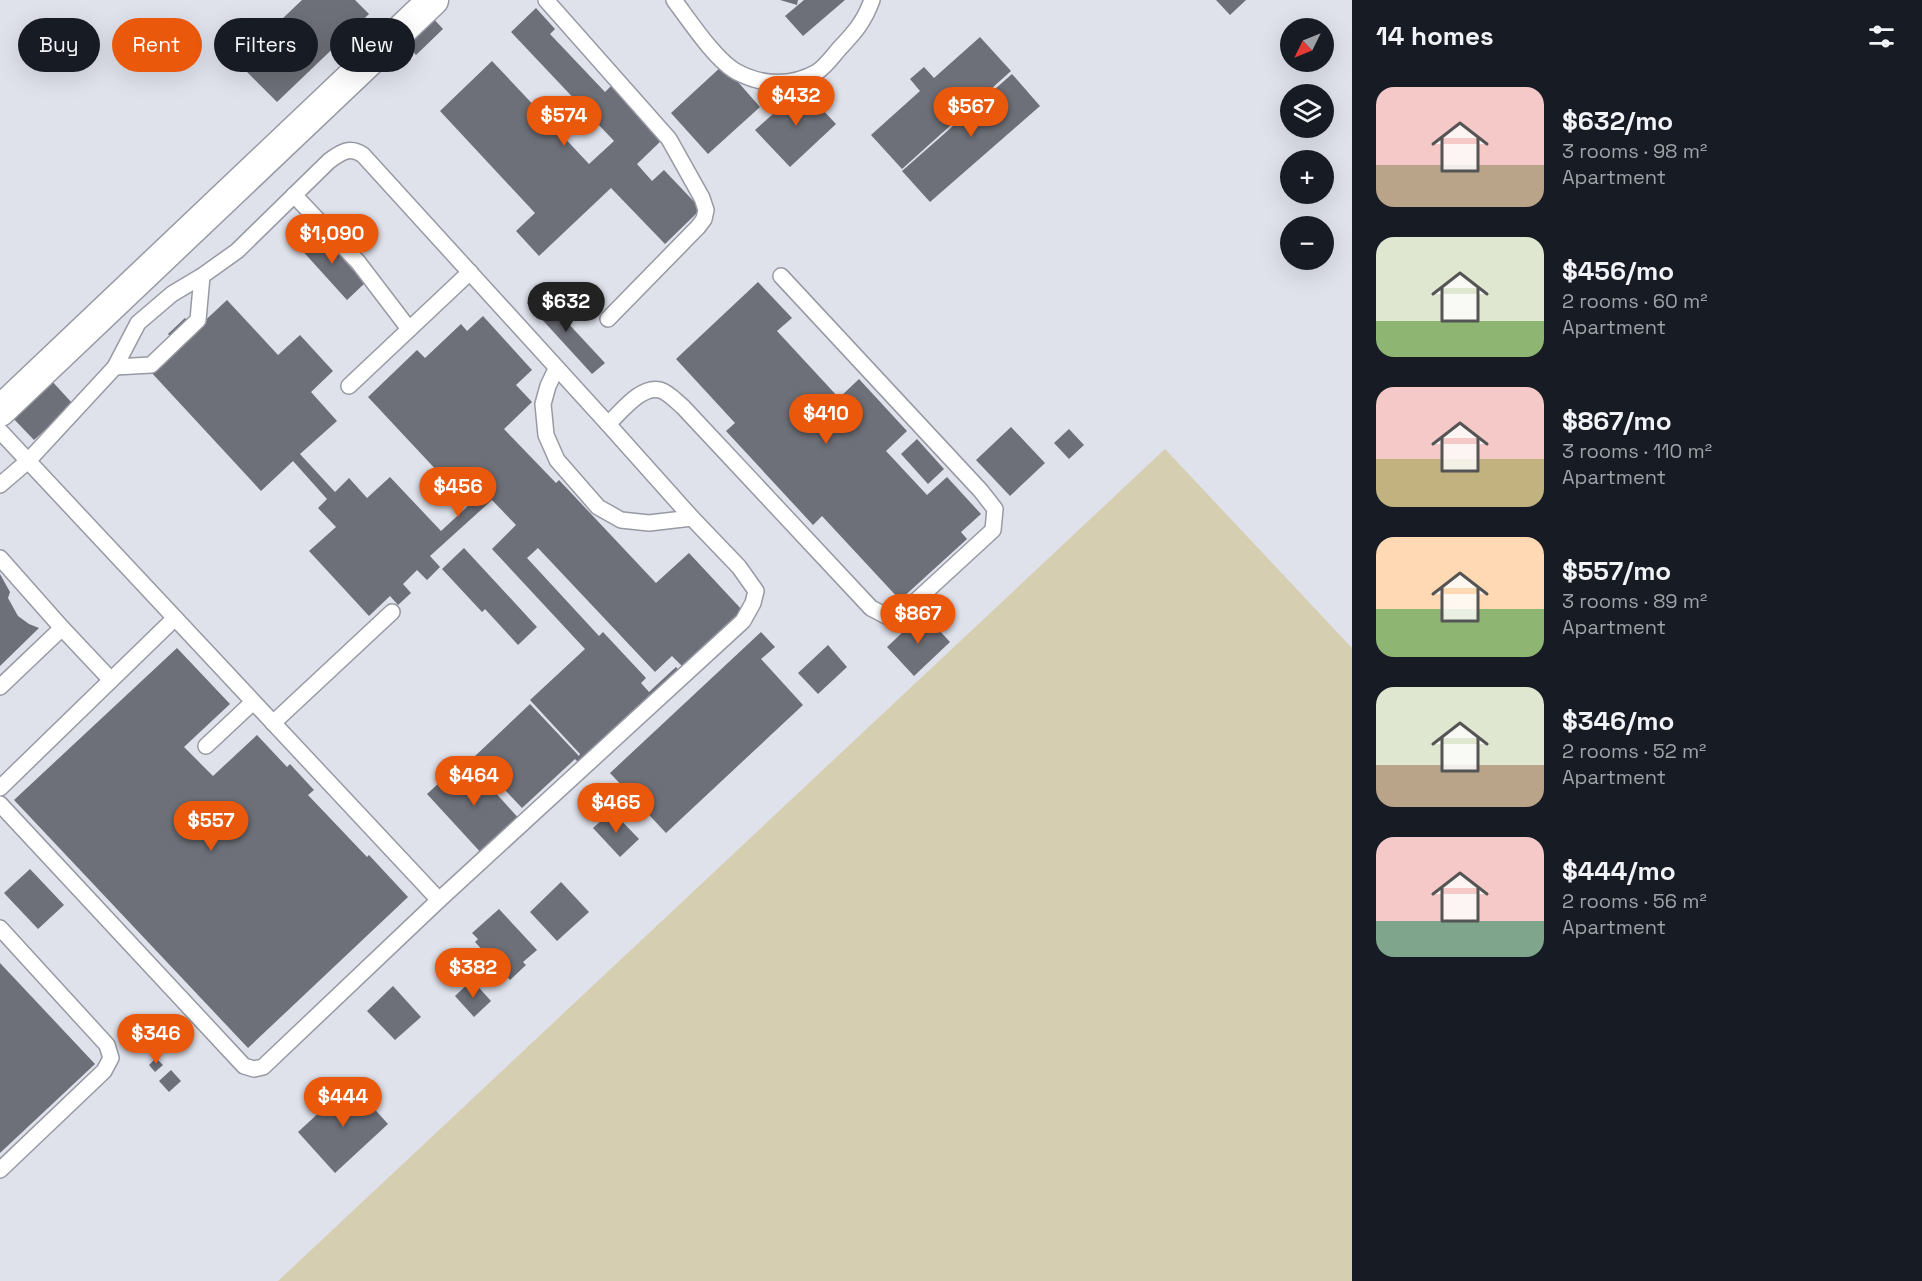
<!DOCTYPE html>
<meta charset="utf-8">
<style>
body{margin:0;font-family:"Space Grotesk",sans-serif;background:#242831;color:#f1f3f6;height:100vh;display:flex;flex-direction:column;font-size:22px;white-space:nowrap}
*{box-sizing:border-box;margin:0}
p{font-size:20px;color:#9ea1a6}
.icon{flex:none;width:33px;height:33px;fill:none;stroke:currentColor;stroke-width:2;stroke-linecap:round;stroke-linejoin:round}
.map{position:relative;flex:1;overflow:hidden}
.sheet{display:flex;flex-direction:column;background:#171b24;width:570px}
.sheet>*{flex:none}
.guide{position:absolute;left:18px;top:18px;width:570px;height:54px;display:flex;gap:12px}
.needle{width:39px;rotate:227deg}
.tools{position:absolute;left:1280px;top:18px;display:grid;gap:12px}
.tools a{display:grid;place-items:center;width:54px;height:54px;border-radius:50%;background:#171b24;box-shadow:0 6px 24px #0002;font-size:30px}
.price{position:absolute;translate:-50% -51px;padding:0 14px;border-radius:21px;background:#ea580c;color:#fff;font-size:20px;line-height:39px;filter:drop-shadow(0 2px 3px #0008)}
.price::after{content:'';position:absolute;left:50%;top:36px;width:18px;height:14px;margin-left:-9px;background:inherit;clip-path:polygon(0 0,100% 0,50% 100%)}
.price.active{background:#222;color:#fff}
ul{padding:0;list-style:none}
li{display:flex;align-items:center;gap:18px;height:150px;padding:0 24px}
li span{display:grid;place-items:center;flex:none;width:168px;height:120px;border-radius:18px;color:#555}
li>.icon{margin-inline-start:auto}
span .icon{width:72px;height:72px;fill:#fffc;stroke-width:1}
li b{font-size:26px}
h2{display:flex;justify-content:space-between;align-items:center;height:72px;padding:0 24px;font-size:26px}
.pill{padding:0 21px;border-radius:27px;background:#171b24;box-shadow:0 6px 24px #0002;font-size:21px;line-height:54px}
.pill.active{background:#ea580c;color:#fff}
main{display:flex;flex:1;min-height:0}
.map>svg:first-child{display:block}
.green{fill:#d6ceb0}
.building{fill:#6e7079}
.lines{fill:none;stroke-linecap:round;stroke-linejoin:round}
.lane-casing{stroke:#979aa3;stroke-width:18}
.street-casing{stroke:#979aa3;stroke-width:33}
.lane{stroke:#fff;stroke-width:15}
.street{stroke:#fff;stroke-width:30}
</style>
<main>
<div class="map">
<svg width="1352" height="1281" viewBox="0 0 1352 1281">
<rect width="100%" height="100%" fill="#dfe1eb"/>
<polygon class="green" points="1165,449 1352,648 1352,1281 278,1281"/>
<g class="building">
<polygon points="302,0 355,0 369,14 277,102 237,62"/>
<polygon points="780,0 798,0 797,5"/>
<polygon points="804,0 845,0 803,36 785,16"/>
<polygon points="1216,0 1246,0 1230,15"/>
<polygon points="536,8 555,29 550,34 605,92 611,86 662,140 637,164 652,181 664,170 701,209 665,244 611,188 539,256 516,231 535,213 440,111 492,61 589,164 614,141 511,32"/>
<polygon points="431,16 443,29 416,55 404,42"/>
<polygon points="980,37 1011,71 902,169 871,135 920,91 910,79 924,67 934,78"/>
<polygon points="723,65 760,107 708,154 671,113"/>
<polygon points="1012,74 1040,106 930,202 902,171"/>
<polygon points="802,88 836,124 790,167 755,130"/>
<polygon points="317,231 365,283 347,300 299,247"/>
<polygon points="758,282 792,318 777,331 839,398 859,379 907,431 886,451 927,495 947,477 981,514 961,532 967,539 900,600 822,516 813,525 726,431 735,423 676,359"/>
<polygon points="539,292 605,363 592,374 527,303"/>
<polygon points="227,300 278,355 300,335 333,371 311,392 337,421 300,454 335,492 349,478 367,498 390,477 441,531 469,505 368,397 417,350 425,358 461,324 467,331 483,316 532,370 516,385 532,402 504,429 556,483 559,480 656,583 689,553 744,612 684,668 672,656 655,672 538,548 527,558 599,636 603,632 646,678 641,683 649,692 676,667 682,674 582,766 575,759 522,808 474,757 530,704 579,756 580,754 530,700 585,649 492,549 516,525 492,500 430,556 440,567 427,580 417,570 403,584 411,593 398,605 390,596 369,616 309,551 336,527 318,508 327,499 293,461 261,491 150,371 178,345 168,334 185,318 196,329"/>
<polygon points="49,378 73,404 34,440 10,415"/>
<polygon points="1011,427 1045,463 1010,496 976,460"/>
<polygon points="1069,429 1084,445 1069,459 1054,443"/>
<polygon points="917,439 944,469 928,484 901,454"/>
<polygon points="464,548 537,627 518,645 485,609 482,612 442,569"/>
<polygon points="0,574 10,592 8,598 18,616 29,624 39,628 0,666"/>
<polygon points="923,613 950,642 914,676 887,647"/>
<polygon points="761,632 775,647 761,659 803,705 666,833 610,773"/>
<polygon points="828,645 847,667 818,694 798,673"/>
<polygon points="177,648 230,704 184,747 213,776 257,735 287,767 290,764 314,790 308,795 367,857 369,855 408,897 248,1048 14,800"/>
<polygon points="465,759 521,821 484,856 427,794"/>
<polygon points="612,811 639,839 620,857 593,828"/>
<polygon points="30,869 64,905 38,929 4,893"/>
<polygon points="561,882 589,912 557,941 530,912"/>
<polygon points="499,909 537,950 523,962 526,965 510,980 475,942 478,939 472,933"/>
<polygon points="0,963 95,1064 0,1153"/>
<polygon points="472,980 491,1001 474,1017 455,996"/>
<polygon points="393,986 421,1017 395,1040 367,1011"/>
<polygon points="156,1058 163,1065 155,1072 149,1065"/>
<polygon points="171,1070 181,1081 169,1092 159,1081"/>
<polygon points="351,1083 388,1124 335,1173 298,1132"/>
</g>
<g class="lines">
<g class="lane-casing">
<g id="lane">
<polyline points="546,0 669,139 702,198 706,210 704,219 698,227 608,319"/>
<path d="M674,0C689,20 716,61 737,72C763,86 792,86 817,72C825,67 833,56 839,49C855,32 864,22 872,0"/>
<polyline points="294,195 358,262 409,329"/>
<polyline points="115,367 151,365 198,320 202,276"/>
<polyline points="556,369 548,386 543,404 546,435 557,460 598,507 621,520 649,523 692,518"/>
<polyline points="349,386 470,272"/>
<path d="M608,424C621,412 641,385 660,390C668,392 677,402 683,407L871,608L890,618L906,610L993,530L995,509L981,491L781,276"/>
<polyline points="0,431 439,900"/>
<path d="M0,485L28,461L115,367L138,323L172,294L202,276L237,251L329,161C341,152 350,146 363,155L608,424L692,518L739,567L756,591L753,603L743,621L439,900L263,1067L254,1069L244,1066L0,804"/>
<polyline points="0,558 62,628 111,680"/>
<polyline points="0,687 62,628"/>
<polyline points="273,723 392,612"/>
<polyline points="206,746 253,702"/>
<polyline points="0,788 175,618"/>
<polyline points="0,928 107,1045 111,1058 104,1071 0,1170"/>
</g>
</g>
<g class="street-casing">
<polyline id="street" points="0,411 433,0"/>
</g>
<use href="#lane" class="lane"/>
<use href="#street" class="street"/>
</g>
</svg>
<div class="tools">
<a><svg class="needle" viewBox="-14 -14 28 28"><path d="M0-13l5 13h-10z" fill="#e53935"/><path d="M0 13l5-13h-10z" fill="#9ea1a6"/></svg></a>
<a><svg class="icon" aria-label="layers" viewBox="0 0 24 24"><path d="M12 4l9 5-9 5-9-5zM3 14l9 5 9-5"/></svg></a>
<a>+</a>
<a>−</a>
</div>
<b class="price" style="left:796px;top:127px">$432</b>
<b class="price" style="left:971px;top:138px">$567</b>
<b class="price" style="left:564px;top:147px">$574</b>
<b class="price" style="left:332px;top:265px">$1,090</b>
<b class="price active" style="left:566px;top:333px">$632</b>
<b class="price" style="left:826px;top:445px">$410</b>
<b class="price" style="left:458px;top:518px">$456</b>
<b class="price" style="left:918px;top:645px">$867</b>
<b class="price" style="left:474px;top:807px">$464</b>
<b class="price" style="left:616px;top:834px">$465</b>
<b class="price" style="left:211px;top:852px">$557</b>
<b class="price" style="left:473px;top:999px">$382</b>
<b class="price" style="left:156px;top:1065px">$346</b>
<b class="price" style="left:343px;top:1128px">$444</b>
<div class="guide">
<a class="pill">Buy</a>
<a class="pill active">Rent</a>
<a class="pill">Filters</a>
<a class="pill">New</a>
</div>
</div>
<section class="sheet">
<h2>14 homes<svg class="icon" aria-label="filters" viewBox="0 0 24 24"><path d="M4 7h16M4 17h16"/><circle cx="9" cy="7" r="2"/><circle cx="15" cy="17" r="2"/></svg></h2>
<ul>
<li><span style="background:linear-gradient(#f6c9c9 65%,#b9a48a 0)"><svg class="icon" aria-label="home" viewBox="0 0 24 24"><path d="M3 11l9-7 9 7M6 9v11h12V9"/></svg></span><div><b>$632/mo</b><p>3 rooms · 98 m²</p><p>Apartment</p></div></li>
<li><span style="background:linear-gradient(#dfe7d0 70%,#8fb573 0)"><svg class="icon" aria-label="home" viewBox="0 0 24 24"><path d="M3 11l9-7 9 7M6 9v11h12V9"/></svg></span><div><b>$456/mo</b><p>2 rooms · 60 m²</p><p>Apartment</p></div></li>
<li><span style="background:linear-gradient(#f6c9c9 60%,#c2b280 0)"><svg class="icon" aria-label="home" viewBox="0 0 24 24"><path d="M3 11l9-7 9 7M6 9v11h12V9"/></svg></span><div><b>$867/mo</b><p>3 rooms · 110 m²</p><p>Apartment</p></div></li>
<li><span style="background:linear-gradient(#ffd9b3 60%,#8fb573 0)"><svg class="icon" aria-label="home" viewBox="0 0 24 24"><path d="M3 11l9-7 9 7M6 9v11h12V9"/></svg></span><div><b>$557/mo</b><p>3 rooms · 89 m²</p><p>Apartment</p></div></li>
<li><span style="background:linear-gradient(#dfe7d0 65%,#b9a48a 0)"><svg class="icon" aria-label="home" viewBox="0 0 24 24"><path d="M3 11l9-7 9 7M6 9v11h12V9"/></svg></span><div><b>$346/mo</b><p>2 rooms · 52 m²</p><p>Apartment</p></div></li>
<li><span style="background:linear-gradient(#f6c9c9 70%,#7fa58c 0)"><svg class="icon" aria-label="home" viewBox="0 0 24 24"><path d="M3 11l9-7 9 7M6 9v11h12V9"/></svg></span><div><b>$444/mo</b><p>2 rooms · 56 m²</p><p>Apartment</p></div></li>
</ul>
</section>
</main>
